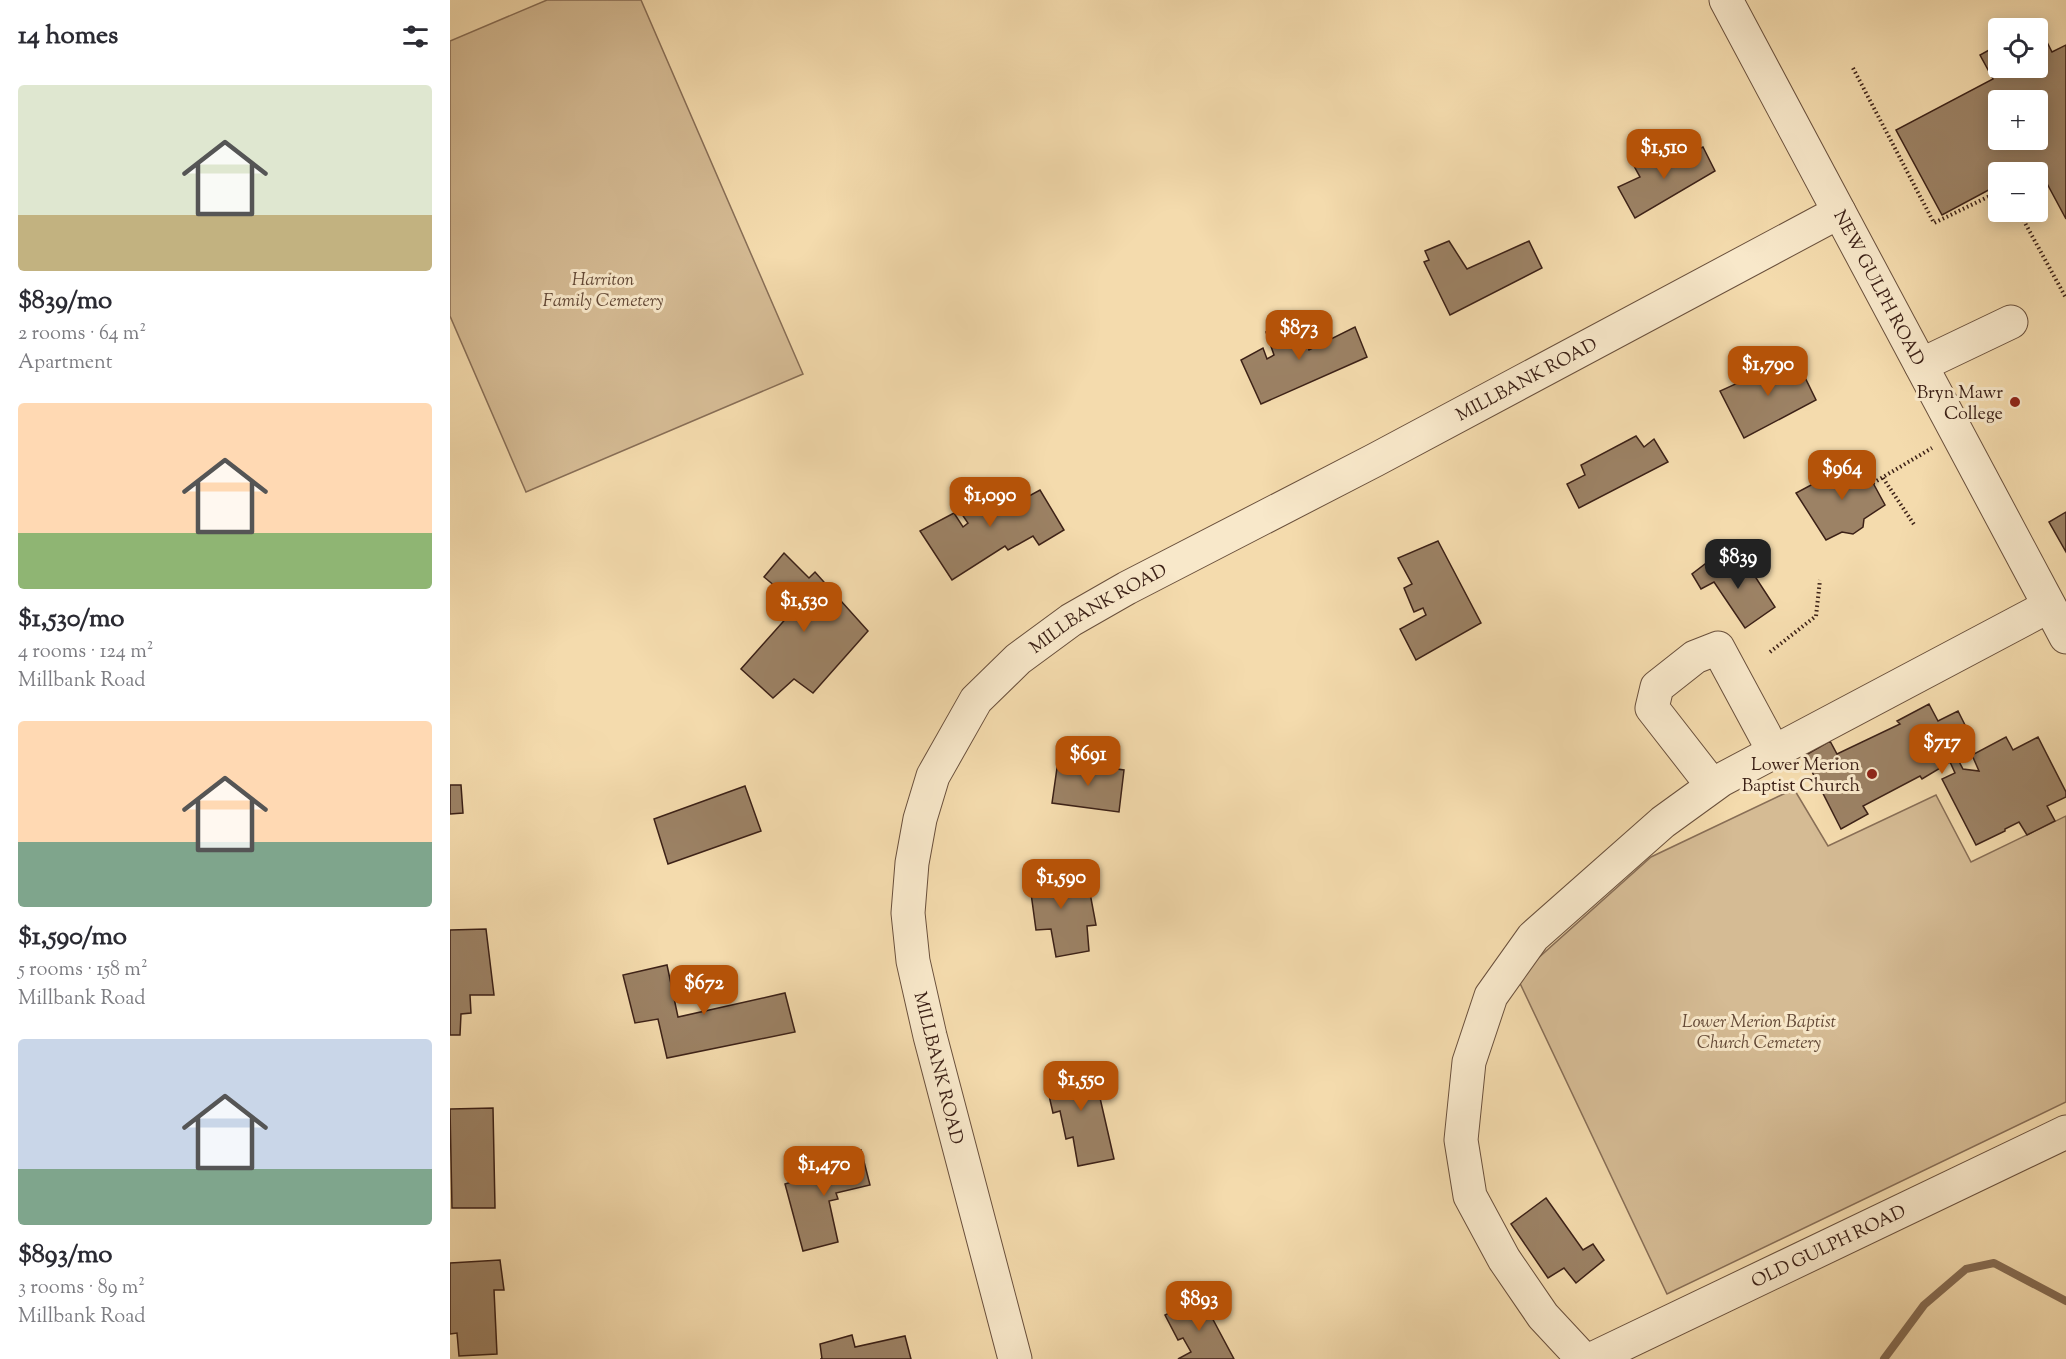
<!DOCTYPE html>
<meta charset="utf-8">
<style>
body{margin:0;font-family:"Sorts Mill Goudy",serif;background:#f7f7f7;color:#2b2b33;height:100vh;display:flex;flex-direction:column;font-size:22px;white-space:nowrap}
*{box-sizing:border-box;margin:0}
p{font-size:20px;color:#7c7c81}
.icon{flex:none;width:33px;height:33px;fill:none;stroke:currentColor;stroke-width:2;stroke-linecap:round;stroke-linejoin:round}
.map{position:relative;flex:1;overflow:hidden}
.side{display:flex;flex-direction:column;background:#fff;width:450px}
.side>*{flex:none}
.controls{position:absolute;left:1538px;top:18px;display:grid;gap:12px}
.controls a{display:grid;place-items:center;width:60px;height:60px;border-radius:6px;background:#fff;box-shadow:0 3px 15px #0003;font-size:30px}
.price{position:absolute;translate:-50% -51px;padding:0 14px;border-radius:12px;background:#b45309;color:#fff;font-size:20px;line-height:39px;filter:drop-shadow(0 2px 3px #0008)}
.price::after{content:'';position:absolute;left:50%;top:36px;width:18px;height:14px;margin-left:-9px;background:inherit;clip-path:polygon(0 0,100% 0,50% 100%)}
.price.active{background:#222;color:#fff}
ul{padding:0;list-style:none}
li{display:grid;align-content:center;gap:12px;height:318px;padding:0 18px}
li span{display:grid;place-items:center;height:186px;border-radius:6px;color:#555}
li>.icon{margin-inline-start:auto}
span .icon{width:108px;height:108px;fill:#fffc;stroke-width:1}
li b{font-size:26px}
h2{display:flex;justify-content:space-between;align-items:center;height:72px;padding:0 18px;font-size:26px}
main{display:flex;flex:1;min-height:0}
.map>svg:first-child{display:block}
.green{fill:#d5bb94;stroke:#886e56;stroke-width:1.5}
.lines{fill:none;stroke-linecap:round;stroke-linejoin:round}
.stream{stroke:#856b52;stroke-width:8}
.building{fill:#9c8265;stroke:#3c2117;stroke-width:1.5;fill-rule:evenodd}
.minor-casing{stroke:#6a503c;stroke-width:35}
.path{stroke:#3c2117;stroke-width:4;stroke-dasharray:1.5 3;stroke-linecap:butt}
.minor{stroke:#f8e8ca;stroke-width:33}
.poi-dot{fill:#8f2418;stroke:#f8e8ca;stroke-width:2}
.labels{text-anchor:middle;stroke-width:6;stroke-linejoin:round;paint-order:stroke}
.park-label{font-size:18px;font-style:italic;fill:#624836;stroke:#f8e8ca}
.street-label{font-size:18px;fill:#3c2117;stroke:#f8e8ca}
.poi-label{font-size:18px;fill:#3c2117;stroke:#f8e8ca;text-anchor:end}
</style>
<main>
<section class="side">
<h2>14 homes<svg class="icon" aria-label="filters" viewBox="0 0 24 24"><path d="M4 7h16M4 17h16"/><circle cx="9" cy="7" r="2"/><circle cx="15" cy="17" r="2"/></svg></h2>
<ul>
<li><span style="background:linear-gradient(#dfe7d0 70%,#c2b280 0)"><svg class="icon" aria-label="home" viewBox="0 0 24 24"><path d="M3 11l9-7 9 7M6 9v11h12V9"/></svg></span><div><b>$839/mo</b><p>2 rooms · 64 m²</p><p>Apartment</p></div></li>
<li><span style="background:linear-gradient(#ffd9b3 70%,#8fb573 0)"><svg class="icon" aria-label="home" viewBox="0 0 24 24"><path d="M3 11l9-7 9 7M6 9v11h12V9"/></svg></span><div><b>$1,530/mo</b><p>4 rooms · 124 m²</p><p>Millbank Road</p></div></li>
<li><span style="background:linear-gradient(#ffd9b3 65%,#7fa58c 0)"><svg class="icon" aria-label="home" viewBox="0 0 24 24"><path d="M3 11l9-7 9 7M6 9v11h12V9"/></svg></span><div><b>$1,590/mo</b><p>5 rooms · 158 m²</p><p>Millbank Road</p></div></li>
<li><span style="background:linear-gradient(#c9d6e8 70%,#7fa58c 0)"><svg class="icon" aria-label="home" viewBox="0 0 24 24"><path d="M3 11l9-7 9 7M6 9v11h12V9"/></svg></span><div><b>$893/mo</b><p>3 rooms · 89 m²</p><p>Millbank Road</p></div></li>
</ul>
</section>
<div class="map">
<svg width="1616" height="1359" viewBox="0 0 1616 1359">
<rect width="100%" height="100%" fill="#f4dbad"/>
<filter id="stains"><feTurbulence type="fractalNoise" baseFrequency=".00333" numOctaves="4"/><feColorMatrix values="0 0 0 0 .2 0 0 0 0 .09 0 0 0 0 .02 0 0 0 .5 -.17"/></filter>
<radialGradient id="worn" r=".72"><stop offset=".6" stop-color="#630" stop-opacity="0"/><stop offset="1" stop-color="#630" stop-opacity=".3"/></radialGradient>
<g class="green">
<polygon points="97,0 191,0 353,374 76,492 0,316 0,41"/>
<polygon points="1344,789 1378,846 1486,795 1521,862 1616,816 1616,1102 1217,1294 1067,977 1201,857"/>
</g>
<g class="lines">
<polyline class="stream" points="1434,1359 1474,1305 1516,1269 1544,1263 1616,1301"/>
</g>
<g class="building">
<path d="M1588,24L1602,52L1616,45V219L1587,165L1572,172H1548V185L1492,215L1446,130L1543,79L1530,55L1548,45V68H1587V28H1580ZM1548,100H1587V140H1548Z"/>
<polygon points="1253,147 1265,171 1185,218 1168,187 1190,177 1184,166 1210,153 1215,161 1225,157 1227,160"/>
<polygon points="999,241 1017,269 1079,241 1092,268 1000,315 974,262 979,260 975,251"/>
<polygon points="841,322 853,345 857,344 859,350 905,327 917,357 811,404 791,360 813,348 817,359 824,355 816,332"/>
<polygon points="1345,357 1366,400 1294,438 1270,391"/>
<polygon points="1186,436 1194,447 1204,439 1218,462 1129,508 1117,484 1135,475 1131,465"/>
<polygon points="1410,459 1435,505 1414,519 1413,527 1403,534 1392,532 1376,540 1346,493"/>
<polygon points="558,480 570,501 590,490 614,530 589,545 583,536 558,550 555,546 502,580 470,531 504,513 513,527 518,523 507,507"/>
<polygon points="1616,512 1616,552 1599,522"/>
<polygon points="988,541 1031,623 966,660 950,629 976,615 973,608 964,612 954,588 962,584 948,558"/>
<polygon points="334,553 359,578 365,572 418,631 363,693 344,679 323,698 291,669 340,614 331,604 338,597 314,577"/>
<polygon points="1291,555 1325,607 1295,628 1264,582 1251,589 1242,574 1255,564 1263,573"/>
<polygon points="1479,704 1488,721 1508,711 1517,729 1498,741 1513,769 1529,771 1522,755 1556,737 1563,750 1588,737 1616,792 1616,797 1597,806 1605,821 1577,835 1569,822 1555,829 1555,831 1526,845 1492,779 1505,773 1500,762 1472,779 1470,776 1413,806 1418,814 1391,829 1354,756 1380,741 1387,754 1450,724 1447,721"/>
<polygon points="608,761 674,770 669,812 602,803"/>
<polygon points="0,785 11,785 13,813 0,814"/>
<polygon points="295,786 311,831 218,864 204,819"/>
<polygon points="614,863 617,894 640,893 646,925 637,926 639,951 606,957 601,929 586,930 578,871"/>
<polygon points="36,929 44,995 20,995 21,1013 11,1014 10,1035 0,1035 0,930"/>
<polygon points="217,965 228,1017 335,993 345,1032 217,1058 208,1019 185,1023 173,975"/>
<polygon points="642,1063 664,1159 628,1166 623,1137 616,1139 610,1111 603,1113 595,1078 602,1077 601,1069 607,1064 616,1066 617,1071"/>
<polygon points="43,1108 45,1208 2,1208 0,1109"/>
<polygon points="411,1150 420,1185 386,1193 388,1199 379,1201 388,1242 353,1251 335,1184 368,1174 366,1162"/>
<polygon points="1096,1198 1133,1250 1143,1244 1154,1260 1126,1283 1114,1268 1098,1278 1061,1224"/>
<polygon points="50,1260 54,1290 44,1290 47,1354 9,1356 7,1333 0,1334 0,1263"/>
<polygon points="751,1297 784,1359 728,1359 741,1352 733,1338 728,1340 715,1315"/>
<polygon points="402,1335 405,1347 455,1336 461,1359 370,1359 372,1359 370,1344"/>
</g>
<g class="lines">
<g class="minor-casing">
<g id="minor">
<path id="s1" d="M1276,0L1616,637"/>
<polyline points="1471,365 1561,322"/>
<polyline points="1262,785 1202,708 1207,687 1245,657 1268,648 1324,752"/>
<path id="s2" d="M565,1359L480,1036L463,961L458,913L462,863L470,819L483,776L526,700L568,659L621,620L677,588L925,460L1389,212"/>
<polyline points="1133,1359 1093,1316 1054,1259 1020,1196 1011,1140 1019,1062 1041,996 1083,937 1213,822 1271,780 1599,606"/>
<path id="s3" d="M1142,1359L1616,1132"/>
</g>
</g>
<g class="path">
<polyline points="1403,68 1484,223 1548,192"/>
<polyline points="1569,212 1616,298"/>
<polyline points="1433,478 1465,526"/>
<polyline points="1423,483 1482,448"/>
<polyline points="1320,652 1366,616 1370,580"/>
</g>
<use href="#minor" class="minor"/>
</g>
<g class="poi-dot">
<circle cx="1565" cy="402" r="6"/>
<circle cx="1422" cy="774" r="6"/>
</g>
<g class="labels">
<g class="park-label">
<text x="153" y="285">Harriton<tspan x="153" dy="21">Family Cemetery</tspan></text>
<text x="1309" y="1027">Lower Merion Baptist<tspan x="1309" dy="21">Church Cemetery</tspan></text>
</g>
<g class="street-label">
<text dy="6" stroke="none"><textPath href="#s1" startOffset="326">NEW GULPH ROAD</textPath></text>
<text dy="6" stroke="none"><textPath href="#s2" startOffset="1326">MILLBANK ROAD</textPath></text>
<text dy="6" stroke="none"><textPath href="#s2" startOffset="840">MILLBANK ROAD</textPath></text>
<text transform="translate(489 1068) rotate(76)" y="6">MILLBANK ROAD</text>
<text dy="6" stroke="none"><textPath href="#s3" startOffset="262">OLD GULPH ROAD</textPath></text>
</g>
<g class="poi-label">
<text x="1553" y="398">Bryn Mawr<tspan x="1553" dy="21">College</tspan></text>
<text x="1410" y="770">Lower Merion<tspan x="1410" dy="21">Baptist Church</tspan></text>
</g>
</g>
<rect width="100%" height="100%" filter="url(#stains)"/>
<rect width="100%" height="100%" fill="url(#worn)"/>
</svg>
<div class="controls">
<a><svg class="icon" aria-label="locate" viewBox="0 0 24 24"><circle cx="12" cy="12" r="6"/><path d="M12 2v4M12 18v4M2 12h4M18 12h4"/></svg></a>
<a>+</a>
<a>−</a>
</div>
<b class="price" style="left:1214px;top:180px">$1,510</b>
<b class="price" style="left:849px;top:361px">$873</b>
<b class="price" style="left:1318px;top:397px">$1,790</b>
<b class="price" style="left:1392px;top:501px">$964</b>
<b class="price" style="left:540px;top:528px">$1,090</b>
<b class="price active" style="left:1288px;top:590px">$839</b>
<b class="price" style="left:354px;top:633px">$1,530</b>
<b class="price" style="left:1492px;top:775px">$717</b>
<b class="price" style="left:638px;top:787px">$691</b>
<b class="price" style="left:611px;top:910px">$1,590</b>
<b class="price" style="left:254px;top:1016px">$672</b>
<b class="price" style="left:631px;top:1112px">$1,550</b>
<b class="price" style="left:374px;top:1197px">$1,470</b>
<b class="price" style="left:749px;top:1332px">$893</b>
</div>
</main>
